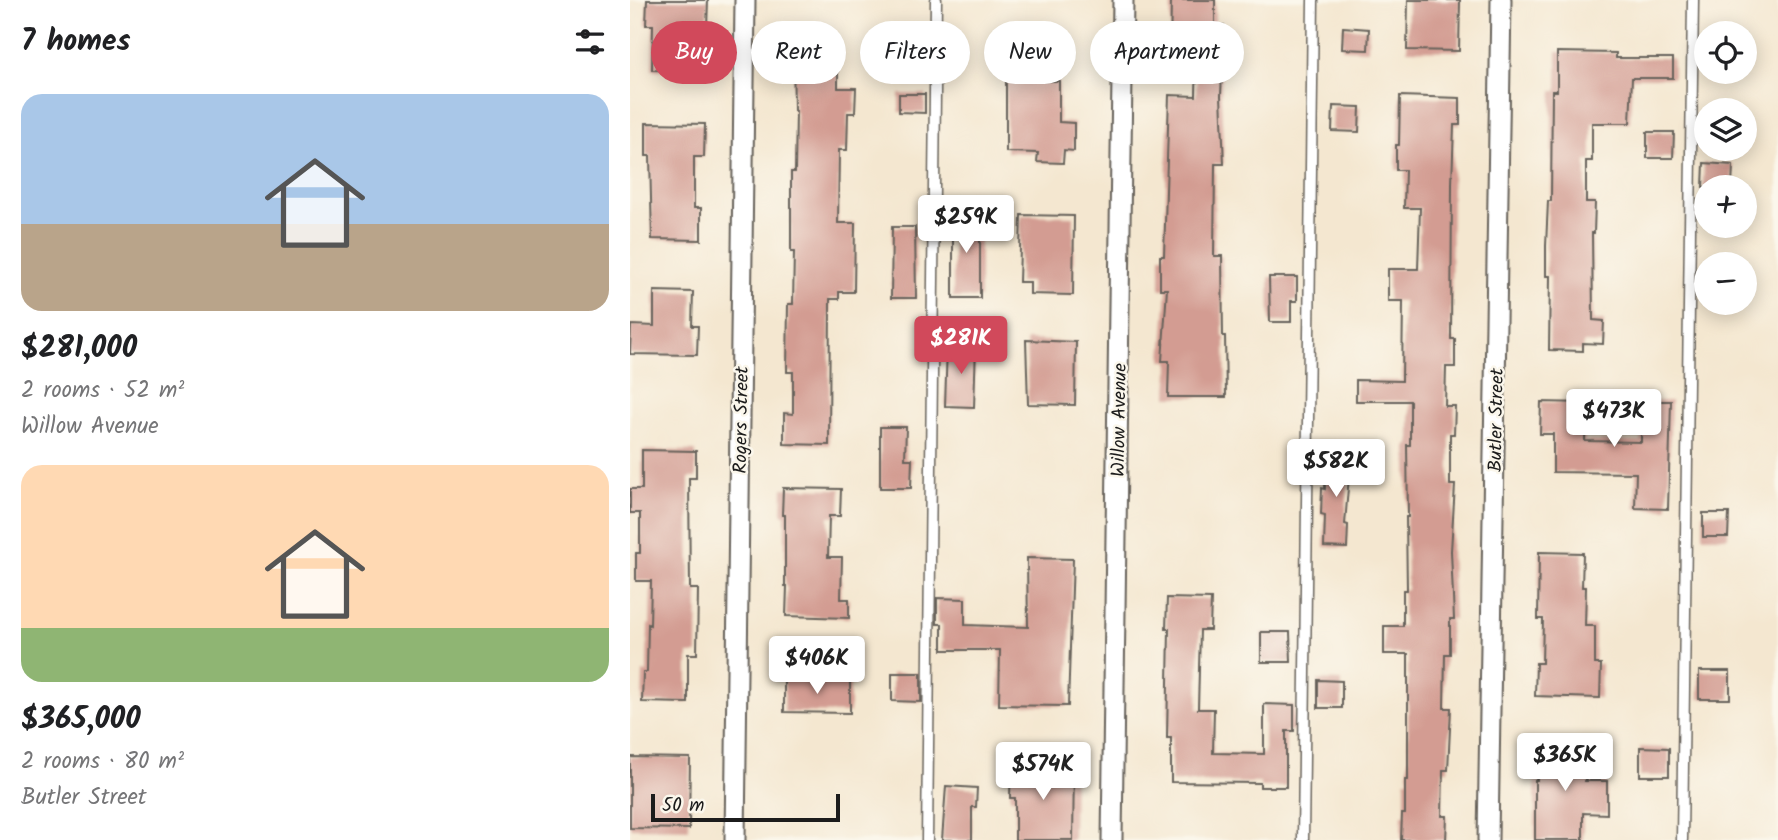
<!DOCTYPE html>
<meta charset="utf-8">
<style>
body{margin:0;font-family:Kalam,sans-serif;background:#f2f2f2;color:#202124;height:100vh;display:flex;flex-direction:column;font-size:26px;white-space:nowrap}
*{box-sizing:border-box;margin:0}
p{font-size:23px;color:#757577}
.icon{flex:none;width:38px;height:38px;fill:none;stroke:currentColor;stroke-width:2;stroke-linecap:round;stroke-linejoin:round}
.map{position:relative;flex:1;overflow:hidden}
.sheet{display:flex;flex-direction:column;background:#fff;width:630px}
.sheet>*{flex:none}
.banner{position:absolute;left:21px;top:21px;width:665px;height:63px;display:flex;gap:14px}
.controls{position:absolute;left:1064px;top:21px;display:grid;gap:14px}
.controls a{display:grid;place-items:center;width:63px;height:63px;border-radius:50%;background:#fff;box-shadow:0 4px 18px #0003;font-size:35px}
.scale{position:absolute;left:21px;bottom:18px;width:189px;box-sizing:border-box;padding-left:7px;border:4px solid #1c1c1c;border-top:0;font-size:19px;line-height:24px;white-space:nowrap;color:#1c1c1c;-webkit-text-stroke:5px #fbf7ec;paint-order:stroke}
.price{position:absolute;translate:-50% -60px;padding:0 16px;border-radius:7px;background:#fff;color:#222;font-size:23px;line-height:46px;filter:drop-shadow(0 2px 4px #0008)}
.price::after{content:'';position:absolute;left:50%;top:42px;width:21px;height:16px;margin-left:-10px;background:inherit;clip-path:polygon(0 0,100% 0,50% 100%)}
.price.on{background:#d1495b;color:#fff}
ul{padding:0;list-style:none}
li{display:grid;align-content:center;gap:14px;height:371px;padding:0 21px}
li span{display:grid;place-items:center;height:217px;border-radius:21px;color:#555}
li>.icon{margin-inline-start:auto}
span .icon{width:126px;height:126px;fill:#fffc;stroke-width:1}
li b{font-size:30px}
h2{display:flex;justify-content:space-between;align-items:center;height:84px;padding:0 21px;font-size:30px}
.pill{padding:0 24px;border-radius:32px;background:#fff;box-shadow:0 4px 18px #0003;font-size:24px;line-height:63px}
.pill.on{background:#d1495b;color:#fff}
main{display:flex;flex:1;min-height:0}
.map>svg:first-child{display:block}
.building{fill:#d39c92}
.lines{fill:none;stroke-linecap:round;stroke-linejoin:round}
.lane-casing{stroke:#68635b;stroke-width:13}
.street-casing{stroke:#68635b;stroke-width:23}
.lane{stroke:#fff;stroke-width:10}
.street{stroke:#fff;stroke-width:19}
.labels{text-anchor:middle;stroke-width:5;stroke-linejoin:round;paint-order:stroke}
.street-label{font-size:19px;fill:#1c1c1c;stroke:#fbf7ec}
</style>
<main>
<section class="sheet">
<h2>7 homes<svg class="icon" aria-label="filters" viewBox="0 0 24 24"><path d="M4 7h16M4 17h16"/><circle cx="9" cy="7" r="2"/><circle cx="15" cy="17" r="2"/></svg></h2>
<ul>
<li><span style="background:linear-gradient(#a9c7e8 60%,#b9a48a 0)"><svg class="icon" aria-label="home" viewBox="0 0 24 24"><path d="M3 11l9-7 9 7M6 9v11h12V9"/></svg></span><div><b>$281,000</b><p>2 rooms · 52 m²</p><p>Willow Avenue</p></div></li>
<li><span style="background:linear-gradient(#ffd9b3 75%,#8fb573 0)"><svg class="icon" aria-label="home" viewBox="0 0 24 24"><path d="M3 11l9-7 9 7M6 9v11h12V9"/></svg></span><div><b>$365,000</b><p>2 rooms · 80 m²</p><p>Butler Street</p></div></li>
</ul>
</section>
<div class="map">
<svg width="1148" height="840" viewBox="0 0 1148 840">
<rect width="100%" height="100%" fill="#fbf7ec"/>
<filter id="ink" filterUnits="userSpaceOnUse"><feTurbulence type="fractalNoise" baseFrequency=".0143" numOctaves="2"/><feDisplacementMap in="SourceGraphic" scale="14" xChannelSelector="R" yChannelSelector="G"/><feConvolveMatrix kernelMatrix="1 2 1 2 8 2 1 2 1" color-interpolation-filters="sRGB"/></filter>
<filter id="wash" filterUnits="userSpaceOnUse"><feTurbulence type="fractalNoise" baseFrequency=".00686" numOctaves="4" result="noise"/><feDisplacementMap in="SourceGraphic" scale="28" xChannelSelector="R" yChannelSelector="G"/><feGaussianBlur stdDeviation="1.57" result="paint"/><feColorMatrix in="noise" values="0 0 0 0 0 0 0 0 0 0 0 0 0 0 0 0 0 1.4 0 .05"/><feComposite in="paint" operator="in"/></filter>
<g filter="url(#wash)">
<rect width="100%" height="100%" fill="#f4e7d0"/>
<g id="blocks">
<g class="building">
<polygon points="17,0 78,0 77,27 69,27 68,71 22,70 23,25 16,25"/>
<polygon points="541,0 585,0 585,25 594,25 591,96 594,164 585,164 584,256 592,256 593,336 595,336 596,397 538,397 539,361 532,361 537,289 530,289 530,256 534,256 539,95 566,96 567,53 540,53"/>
<polygon points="778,0 830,0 829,51 777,50"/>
<polygon points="713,27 739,29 738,50 712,49"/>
<polygon points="163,51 208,51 208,88 226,88 225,113 218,113 217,150 209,150 208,223 225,223 224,292 209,292 209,299 200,299 199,445 154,444 154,413 163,414 163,372 157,372 158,304 163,304 164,252 161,252 161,172 165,172 166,111 164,111"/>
<polygon points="927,52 986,53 986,58 1043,58 1043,78 1002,78 1000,123 962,123 962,161 956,161 956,202 965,202 964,233 962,233 963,320 974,321 973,344 953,343 953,351 919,350 920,276 916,276 916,246 918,201 921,201 922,91 927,91"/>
<polygon points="376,80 429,81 429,122 444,123 444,151 434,150 433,163 407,162 408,153 376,152"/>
<polygon points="269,94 295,94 295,113 269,112"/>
<polygon points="770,96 830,98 830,125 824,125 822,184 821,339 825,339 825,367 816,367 815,406 825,406 824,434 820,434 820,485 825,485 821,551 824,619 820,619 820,654 815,654 814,708 821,708 818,770 813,770 812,816 817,816 816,840 771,840 772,814 775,814 775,780 778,780 778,654 754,654 754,626 773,626 773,590 777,590 776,517 778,517 777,445 780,445 780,401 726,401 726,380 772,381 773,301 758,301 758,269 788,269 790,208 774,208 775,170 766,170 766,145 769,145"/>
<polygon points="703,106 730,107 729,132 702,131"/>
<polygon points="16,123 75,124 74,157 64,157 64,208 71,208 71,240 22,239 20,156 16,156"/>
<polygon points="1017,132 1044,132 1043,158 1017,158"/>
<polygon points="1074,163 1103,165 1102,187 1073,187"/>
<rect x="323" y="212" width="27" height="86"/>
<polygon points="391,215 444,216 443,295 400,294 400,282 389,282"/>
<polygon points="262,227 285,227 286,298 261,298"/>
<polygon points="639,277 667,277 667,301 661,301 661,322 640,322"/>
<polygon points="24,291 63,292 62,326 68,326 67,355 0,354 1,325 24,326"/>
<polygon points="396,340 446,342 445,405 398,404"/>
<polygon points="346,345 344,407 315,406 317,346"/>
<polygon points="1011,401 1041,401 1038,509 1005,508 1006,473 923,472 923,434 910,434 911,402 956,403 955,441 1011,442"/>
<polygon points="250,427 276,427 275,459 282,459 281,488 250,488"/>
<polygon points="12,450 66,451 66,478 59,478 60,589 68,589 67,654 58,654 58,703 12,702 13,672 17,672 18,624 20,625 21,581 6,581 6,553 10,553 10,513 0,513 0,489 12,489"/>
<polygon points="696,451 721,452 715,524 718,525 717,548 694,547 695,515 691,514 692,488 695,489"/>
<polygon points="153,488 211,489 210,516 199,516 198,557 212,557 211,599 219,599 219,618 156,616 157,586 155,586 155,515 152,515"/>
<polygon points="1073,513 1099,513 1098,537 1073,537"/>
<polygon points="909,552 953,553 952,587 956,587 955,626 965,626 965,664 971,664 970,698 905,696 906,663 912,663 913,619 908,619"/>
<polygon points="397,558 443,559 438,706 369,705 370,650 312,650 312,624 307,624 307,598 335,599 335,625 398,627"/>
<polygon points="537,598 581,599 580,630 570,630 568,709 584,709 583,753 634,754 634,704 664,705 664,731 656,731 656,787 630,787 630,783 541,782 541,738 537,738 539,629 536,629"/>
<polygon points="631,632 660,632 661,662 631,662"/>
<rect x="1069" y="671" width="31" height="28"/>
<polygon points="262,673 291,673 291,702 262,701"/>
<polygon points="154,680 220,681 220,713 154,712"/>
<polygon points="688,680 712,681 712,708 688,708"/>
<polygon points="907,745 955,745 955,781 977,781 977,814 953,813 953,840 905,840 905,780 907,780"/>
<polygon points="1010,747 1039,748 1039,776 1010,776"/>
<polygon points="0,757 60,758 59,829 0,828"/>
<polygon points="381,766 444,767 443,840 385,840 385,798 380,798"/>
<polygon points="316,786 347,788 346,807 342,807 342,840 312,840"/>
</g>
</g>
</g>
<g filter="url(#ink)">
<use href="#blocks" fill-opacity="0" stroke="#68635b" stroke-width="2"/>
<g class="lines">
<g class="lane-casing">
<g id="lane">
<polyline points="297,840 306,0"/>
<polyline points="673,840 683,0"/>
<polyline points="1052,840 1063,0"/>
</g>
</g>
<g class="street-casing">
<g id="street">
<polyline points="105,840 115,0"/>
<polyline points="482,840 493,0"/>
<polyline points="858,840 871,0"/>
</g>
</g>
<use href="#lane" class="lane"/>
<use href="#street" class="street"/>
</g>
</g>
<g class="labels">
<g class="street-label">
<text transform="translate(110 420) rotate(-89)" y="7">Rogers Street</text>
<text transform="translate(488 420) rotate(-89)" y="7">Willow Avenue</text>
<text transform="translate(865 420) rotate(-89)" y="7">Butler Street</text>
</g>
</g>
</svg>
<div class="controls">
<a><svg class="icon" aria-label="locate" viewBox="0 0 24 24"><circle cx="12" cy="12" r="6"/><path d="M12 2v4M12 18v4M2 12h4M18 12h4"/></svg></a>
<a><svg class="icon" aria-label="layers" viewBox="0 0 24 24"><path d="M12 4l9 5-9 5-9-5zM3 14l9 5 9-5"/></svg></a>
<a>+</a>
<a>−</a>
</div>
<div class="scale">50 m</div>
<b class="price" style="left:336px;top:255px">$259K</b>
<b class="price on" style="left:331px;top:376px">$281K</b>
<b class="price" style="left:984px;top:449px">$473K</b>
<b class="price" style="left:706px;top:499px">$582K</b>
<b class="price" style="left:187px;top:696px">$406K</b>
<b class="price" style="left:935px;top:793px">$365K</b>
<b class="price" style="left:413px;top:802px">$574K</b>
<div class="banner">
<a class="pill on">Buy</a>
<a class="pill">Rent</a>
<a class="pill">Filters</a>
<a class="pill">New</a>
<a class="pill">Apartment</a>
</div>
</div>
</main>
